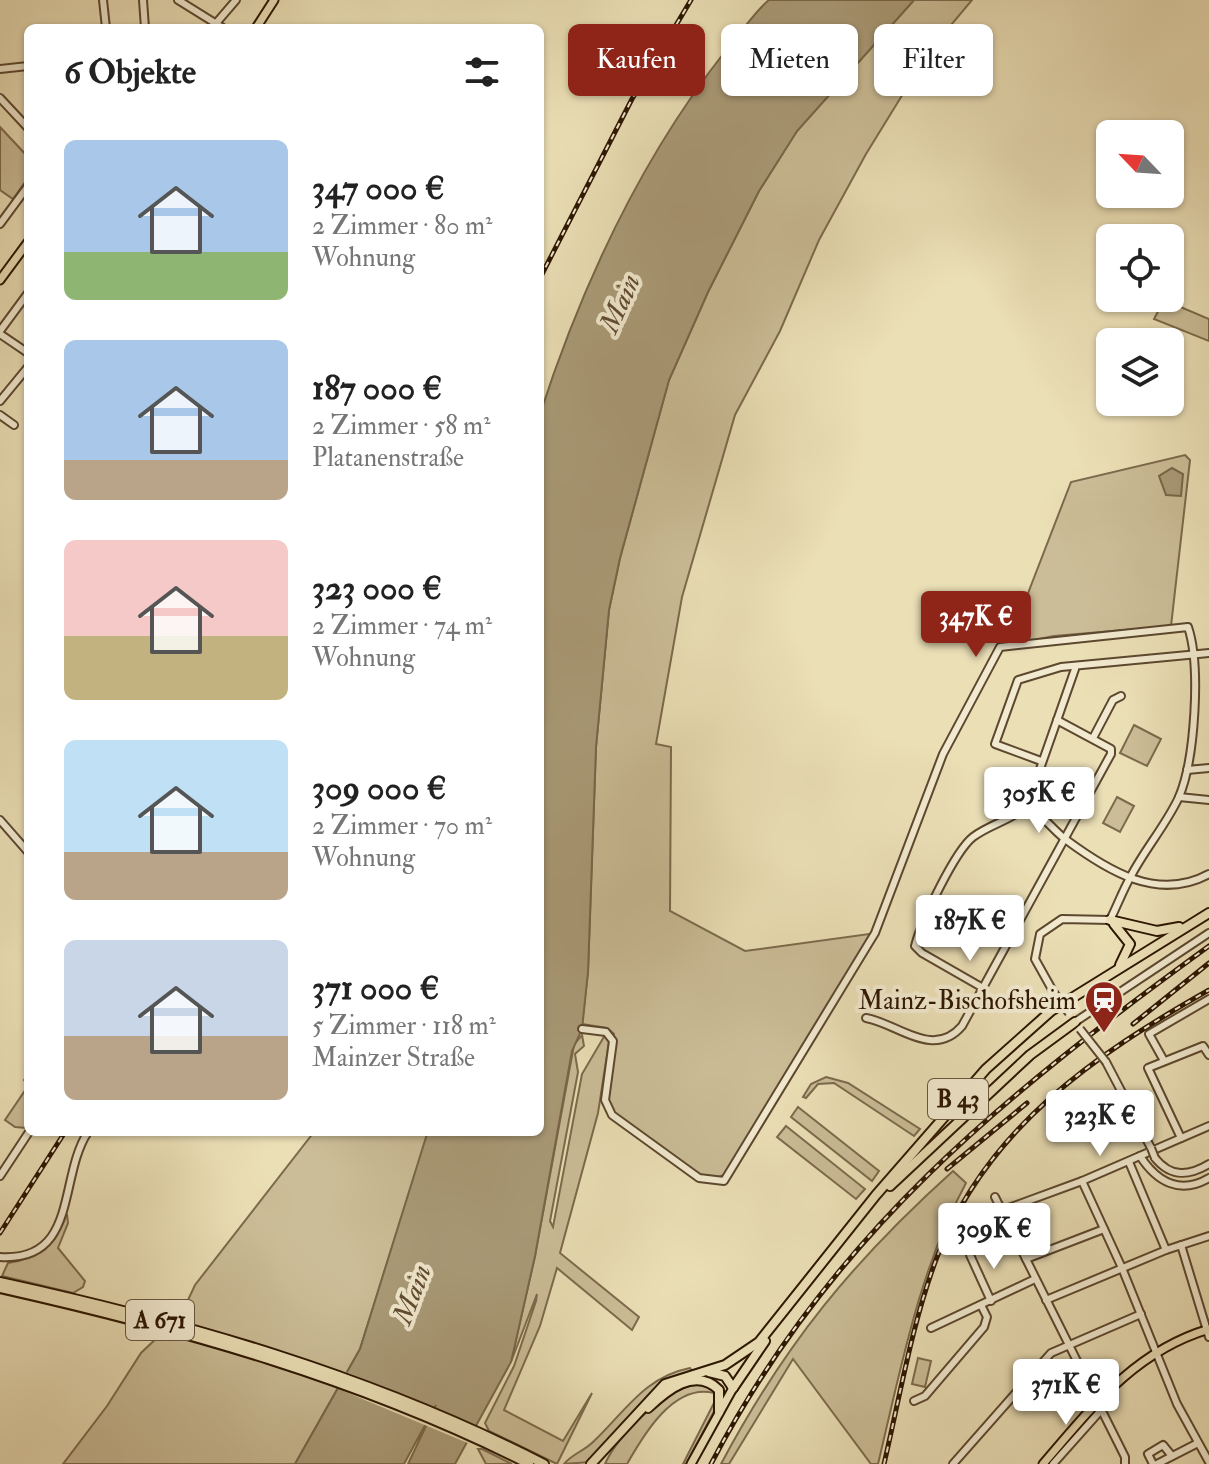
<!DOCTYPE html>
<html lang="de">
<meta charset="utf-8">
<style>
body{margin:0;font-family:"IM FELL Double Pica",serif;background:#f2f2f2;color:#222;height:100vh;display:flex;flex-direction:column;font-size:30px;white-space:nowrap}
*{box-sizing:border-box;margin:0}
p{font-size:26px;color:#767676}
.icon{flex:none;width:44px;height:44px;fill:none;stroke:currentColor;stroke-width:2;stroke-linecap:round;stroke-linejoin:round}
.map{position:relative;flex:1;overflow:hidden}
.side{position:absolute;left:24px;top:24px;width:520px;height:1112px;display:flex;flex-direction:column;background:#fff;border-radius:12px;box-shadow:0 2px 6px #0004}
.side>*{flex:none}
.top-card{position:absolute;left:568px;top:24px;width:520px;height:72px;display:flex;gap:16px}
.needle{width:52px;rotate:295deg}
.tools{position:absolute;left:1096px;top:120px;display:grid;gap:16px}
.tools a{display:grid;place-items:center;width:88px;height:88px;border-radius:12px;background:#fff;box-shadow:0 2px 6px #0004;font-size:40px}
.price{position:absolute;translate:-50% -68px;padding:0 18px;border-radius:8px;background:#fff;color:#222;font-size:26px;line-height:52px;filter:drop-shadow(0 2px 4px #0008)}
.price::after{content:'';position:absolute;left:50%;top:48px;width:24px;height:18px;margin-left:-12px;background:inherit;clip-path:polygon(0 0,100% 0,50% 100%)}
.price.current{background:#8f2418;color:#fff}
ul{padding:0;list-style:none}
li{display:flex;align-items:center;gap:24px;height:200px;padding:0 40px}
li span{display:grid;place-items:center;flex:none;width:224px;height:160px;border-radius:12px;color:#555}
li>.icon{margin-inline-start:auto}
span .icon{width:96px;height:96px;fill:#fffc;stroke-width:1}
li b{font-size:34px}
h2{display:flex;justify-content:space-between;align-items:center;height:96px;padding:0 40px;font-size:34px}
.tag{padding:0 28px;border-radius:12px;background:#fff;box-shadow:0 2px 6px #0004;font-size:28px;line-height:72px}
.tag.current{background:#8f2418;color:#fff}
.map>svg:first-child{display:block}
.green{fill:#cbbd97;stroke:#7c6a4c;stroke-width:2}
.water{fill:#aa9b78;stroke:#786648;stroke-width:2}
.pier{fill:#ebdfb6}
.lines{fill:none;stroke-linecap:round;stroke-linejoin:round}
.minor-casing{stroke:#5c482e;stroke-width:10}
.major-casing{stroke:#2d1600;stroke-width:11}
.highway-casing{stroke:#2d1600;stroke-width:12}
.minor{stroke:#f2ead0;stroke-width:6}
.major{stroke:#ebdfb6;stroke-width:7}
.highway{stroke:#ebdfb6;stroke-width:8}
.rail-casing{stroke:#2d1600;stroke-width:5}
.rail{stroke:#f2ead0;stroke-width:2;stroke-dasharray:6;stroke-linecap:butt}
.minor-bridge-casing{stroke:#5c482e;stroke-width:10;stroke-linecap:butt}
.minor-bridge{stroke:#f2ead0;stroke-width:6}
.labels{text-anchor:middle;stroke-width:8;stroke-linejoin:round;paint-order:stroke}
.shield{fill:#f2ead0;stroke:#68563e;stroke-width:2}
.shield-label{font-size:24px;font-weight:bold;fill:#2d1600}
.poi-label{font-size:26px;fill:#2d1600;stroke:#f2ead0;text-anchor:end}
.water-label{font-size:28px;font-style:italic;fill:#5f4b30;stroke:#f2ead0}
</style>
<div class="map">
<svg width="1209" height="1464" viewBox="0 0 1209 1464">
<rect width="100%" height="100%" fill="#ebdfb6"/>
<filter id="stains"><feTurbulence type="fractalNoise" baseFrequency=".0025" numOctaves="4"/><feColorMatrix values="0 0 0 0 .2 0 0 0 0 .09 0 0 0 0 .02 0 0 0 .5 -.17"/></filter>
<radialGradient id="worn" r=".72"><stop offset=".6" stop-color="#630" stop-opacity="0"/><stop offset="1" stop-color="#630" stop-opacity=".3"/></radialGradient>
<g class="green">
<path d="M914,0H972L930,50L866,154L819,240L780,331L735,415L682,597L656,744L671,747L670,911L745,951L869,934L871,937L726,1174C715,1180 708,1177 696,1174L613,1113L607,1099L614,1034L607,1028L582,1024L588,972L596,747L609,610L620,558L669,380L708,292L759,191L797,131Z"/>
<polygon points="0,127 28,157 28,178 13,199 0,190"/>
<polygon points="1164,300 1209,319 1209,341 1154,319"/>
<polygon points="1185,455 1190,460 1171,626 1054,636 1008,645 1071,482"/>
<polygon points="1134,725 1161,739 1147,766 1120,753"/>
<polygon points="1117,797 1134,806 1120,832 1103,823"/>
<polygon points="582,1035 584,1046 575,1054 578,1072 550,1221 553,1227 582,1074 605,1035 609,1042 598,1113 560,1253 639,1317 632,1330 557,1268 540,1326 504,1410 563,1441 592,1393 557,1464 489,1431 485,1423 514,1366 536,1301 537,1294 511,1362 535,1256 574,1045"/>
<polygon points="28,1074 28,1123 26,1128 15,1127 5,1120 28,1086 24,1080"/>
<polygon points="826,1077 848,1083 920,1129 914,1136 834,1083 818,1084 806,1098 803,1097 811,1084"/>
<polygon points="798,1107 879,1171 872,1181 791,1117"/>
<polygon points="786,1126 865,1189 856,1199 777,1137"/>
<polygon points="314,1132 420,1132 427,1136 360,1349 295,1464 63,1464 107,1406 141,1353 181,1315 195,1285"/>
<path d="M953,1171L966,1183C919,1270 901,1368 878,1464H871L793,1359L729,1464H721C785,1344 852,1262 953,1171Z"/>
<path d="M67,1214L68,1223L58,1248L85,1281L83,1287L73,1293L2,1276L8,1263C39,1258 56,1244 67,1214Z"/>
<polygon points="918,1358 931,1361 925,1387 912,1384"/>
<path d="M690,1368L692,1371L669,1379L590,1462L564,1464C572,1454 584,1451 593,1442C625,1412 644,1377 690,1368Z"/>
<path d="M704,1383L715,1388L719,1402L686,1464H683L717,1397L714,1393C674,1383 644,1434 627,1464H605C619,1432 669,1385 704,1383Z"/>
<polygon points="478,1449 482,1449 512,1464 486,1464"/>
</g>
<g class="water">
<path d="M769,0H914L797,131L759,191L708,292L669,380L620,558L609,610L596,747L588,972L582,1029L572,1051L535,1256L511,1362L455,1464H408L436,1405L404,1464H295L360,1349L427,1134L540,1132V414C582,285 642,156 727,49C740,34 756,10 769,0Z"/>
<polygon points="1172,468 1183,474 1181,496 1166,495 1159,476"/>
</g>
<polygon class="pier" points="343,1371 385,1387 480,1427 470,1444 334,1387"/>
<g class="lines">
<g class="minor-casing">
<g id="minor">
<polyline points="103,0 106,28"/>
<polyline points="143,0 145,28"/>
<polyline points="178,0 223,28"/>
<polyline points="212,28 236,0"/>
<polyline points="0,69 28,66"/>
<polyline points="0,98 28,128"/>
<polyline points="0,224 28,186"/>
<polyline points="0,331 28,293"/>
<polyline points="0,334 28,353"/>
<polyline points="0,401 28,367"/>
<polyline points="0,415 14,425"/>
<polyline points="1093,738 1113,700 1121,696"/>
<polyline points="1041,761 995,744 1018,680 1061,667 1209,653"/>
<polyline points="1187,770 1209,768"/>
<polyline points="1179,797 1209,800"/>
<path d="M1027,806C1042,814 1052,829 1065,839C1108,871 1158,902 1209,874"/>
<polyline points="1027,806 1075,669"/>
<polyline points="0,820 28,852"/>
<path d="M983,988L922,953L915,946C921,922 955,851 973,837C990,824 1012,820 1027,806"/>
<path d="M866,1018C897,1023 933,1060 962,1026L1111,754V749L1057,720"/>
<polyline points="1075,1022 1209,933"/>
<path d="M582,1029L606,1032L613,1041L605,1100L612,1115L699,1178L724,1181L875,933L943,754L1000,647L1188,627C1201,666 1195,759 1179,797C1166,825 1145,849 1131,876C1123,890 1117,906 1110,920L1062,919L1040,934L1035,959L1054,993"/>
<polyline points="1163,1059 1149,1034 1209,999"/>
<polyline points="1106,1062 1151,1148"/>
<polyline points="1181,1138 1148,1068 1203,1046 1209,1055"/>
<path d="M1140,1156C1157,1182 1180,1195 1209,1178"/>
<path d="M1155,1158C1171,1178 1189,1176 1209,1164"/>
<polyline points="1129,1162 1166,1250"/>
<polyline points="0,1176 29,1132"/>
<polyline points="1082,1181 1122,1268 1177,1404 1209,1462"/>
<polyline points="995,1197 1125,1457 1125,1464"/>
<polyline points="1003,1210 1082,1181 1209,1126"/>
<polyline points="1181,1245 1209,1337"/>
<polyline points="970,1255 991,1301"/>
<path d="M0,1257C79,1262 58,1177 88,1132"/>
<polyline points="1026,1259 1104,1229"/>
<polyline points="1046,1300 1166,1250 1209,1236"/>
<polyline points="931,1328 1035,1279"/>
<polyline points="914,1401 925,1396 984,1327 987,1317 981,1305"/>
<polyline points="953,1464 1051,1353 1141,1314"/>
<polyline points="1053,1464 1102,1409"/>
<polyline points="1153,1464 1148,1454 1163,1445 1172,1456"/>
<polyline points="1157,1464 1198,1443"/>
</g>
</g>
<g class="major-casing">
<g id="major">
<polyline points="256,28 274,0"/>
<polyline points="0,280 28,242"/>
<polyline points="691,1464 733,1388"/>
<path d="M1043,1464C1092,1407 1135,1351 1209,1329"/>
</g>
</g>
<g class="highway-casing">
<g id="highway">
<polyline points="1110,920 1157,931 1179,927"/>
<polyline points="1114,924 1130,944 1120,965"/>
<polyline points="890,1186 1030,1055 1075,1022"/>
<path d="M0,1282C188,1323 372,1376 544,1464"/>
<path d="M0,1288C182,1329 361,1379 529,1464"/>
<polyline points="709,1372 725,1376 733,1388"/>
<polyline points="733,1388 765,1341"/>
<path d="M648,1408C666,1391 695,1366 719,1390V1412"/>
<polyline points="591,1464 665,1384 725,1365 759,1342 876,1195 986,1069 1051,1011 1209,913"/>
</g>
</g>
<use href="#minor" class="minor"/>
<use href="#major" class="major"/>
<use href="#highway" class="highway"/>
<g class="rail-casing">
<g id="rail">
<polyline points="540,278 632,99 691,0"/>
<polyline points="1133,1024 1209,963"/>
<polyline points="947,1169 1027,1103"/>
<polyline points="0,1233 65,1132"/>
<path d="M711,1464C831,1234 1004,1095 1209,946"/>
<path d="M884,1464C900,1396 912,1323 937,1257C986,1129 1094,1055 1209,990"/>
</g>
</g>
<use href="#rail" class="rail"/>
<g class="minor-bridge-casing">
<g id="minor-bridge">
<polyline points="1054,993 1069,1013"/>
<polyline points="1080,1029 1106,1062"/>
<polyline points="1151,1148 1155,1158"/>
</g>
</g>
<use href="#minor-bridge" class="minor-bridge"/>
</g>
<defs>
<g id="station-pin" transform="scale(2)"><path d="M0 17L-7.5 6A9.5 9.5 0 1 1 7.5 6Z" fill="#8f2418" stroke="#f2ead0"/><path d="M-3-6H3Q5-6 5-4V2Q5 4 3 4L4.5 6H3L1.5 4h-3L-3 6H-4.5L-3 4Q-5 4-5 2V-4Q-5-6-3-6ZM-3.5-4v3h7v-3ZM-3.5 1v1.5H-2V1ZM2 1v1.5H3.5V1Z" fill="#fff"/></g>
</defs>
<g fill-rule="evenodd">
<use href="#station-pin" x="1104" y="1000"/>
</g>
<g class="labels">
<g class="shield">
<rect x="928" y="1079" width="60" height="40" rx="6"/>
<rect x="126" y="1300" width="68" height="40" rx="6"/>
</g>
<g class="shield-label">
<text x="958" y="1107">B 43</text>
<text x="160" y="1328">A 671</text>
</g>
<g class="poi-label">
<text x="1076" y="1009">Mainz-Bischofsheim</text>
</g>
<g class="water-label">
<text transform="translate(619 303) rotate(-66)" y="10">Main</text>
<text transform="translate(411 1294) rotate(-69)" y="10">Main</text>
</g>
</g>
<rect width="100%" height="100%" filter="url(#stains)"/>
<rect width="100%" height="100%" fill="url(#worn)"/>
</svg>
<div class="tools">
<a><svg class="needle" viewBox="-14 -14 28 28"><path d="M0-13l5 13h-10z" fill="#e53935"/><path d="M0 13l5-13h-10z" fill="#767676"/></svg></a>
<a><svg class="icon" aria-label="locate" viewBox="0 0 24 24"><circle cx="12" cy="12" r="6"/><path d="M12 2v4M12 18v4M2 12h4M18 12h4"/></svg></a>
<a><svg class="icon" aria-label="layers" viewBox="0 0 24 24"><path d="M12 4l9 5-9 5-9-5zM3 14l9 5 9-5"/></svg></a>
</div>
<b class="price current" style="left:976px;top:659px">347K €</b>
<b class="price" style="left:1039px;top:835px">305K €</b>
<b class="price" style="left:970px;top:963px">187K €</b>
<b class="price" style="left:1100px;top:1158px">323K €</b>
<b class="price" style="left:994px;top:1271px">309K €</b>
<b class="price" style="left:1066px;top:1427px">371K €</b>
<div class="top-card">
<a class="tag current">Kaufen</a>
<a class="tag">Mieten</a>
<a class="tag">Filter</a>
</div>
<section class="side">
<h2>6 Objekte<svg class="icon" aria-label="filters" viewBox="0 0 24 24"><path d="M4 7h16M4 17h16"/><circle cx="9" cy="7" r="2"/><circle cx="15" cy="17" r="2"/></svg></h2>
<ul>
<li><span style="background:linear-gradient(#a9c7e8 70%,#8fb573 0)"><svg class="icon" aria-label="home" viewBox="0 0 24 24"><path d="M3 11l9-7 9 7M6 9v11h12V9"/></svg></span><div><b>347 000 €</b><p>2 Zimmer · 80 m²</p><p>Wohnung</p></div></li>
<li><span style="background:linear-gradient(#a9c7e8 75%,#b9a48a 0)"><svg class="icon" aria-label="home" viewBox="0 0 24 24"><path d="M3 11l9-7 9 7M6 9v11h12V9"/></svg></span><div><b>187 000 €</b><p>2 Zimmer · 58 m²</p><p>Platanenstraße</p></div></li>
<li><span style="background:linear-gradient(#f6c9c9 60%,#c2b280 0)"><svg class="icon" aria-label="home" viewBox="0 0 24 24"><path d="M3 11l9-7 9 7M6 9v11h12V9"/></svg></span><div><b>323 000 €</b><p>2 Zimmer · 74 m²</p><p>Wohnung</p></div></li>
<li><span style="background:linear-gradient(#bfe0f5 70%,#b9a48a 0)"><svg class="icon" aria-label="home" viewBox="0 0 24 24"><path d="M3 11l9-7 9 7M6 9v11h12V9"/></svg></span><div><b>309 000 €</b><p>2 Zimmer · 70 m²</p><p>Wohnung</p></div></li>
<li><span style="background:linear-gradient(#c9d6e8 60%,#b9a48a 0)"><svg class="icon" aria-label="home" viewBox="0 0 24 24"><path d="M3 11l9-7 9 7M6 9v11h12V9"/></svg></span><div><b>371 000 €</b><p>5 Zimmer · 118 m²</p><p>Mainzer Straße</p></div></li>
</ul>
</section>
</div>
